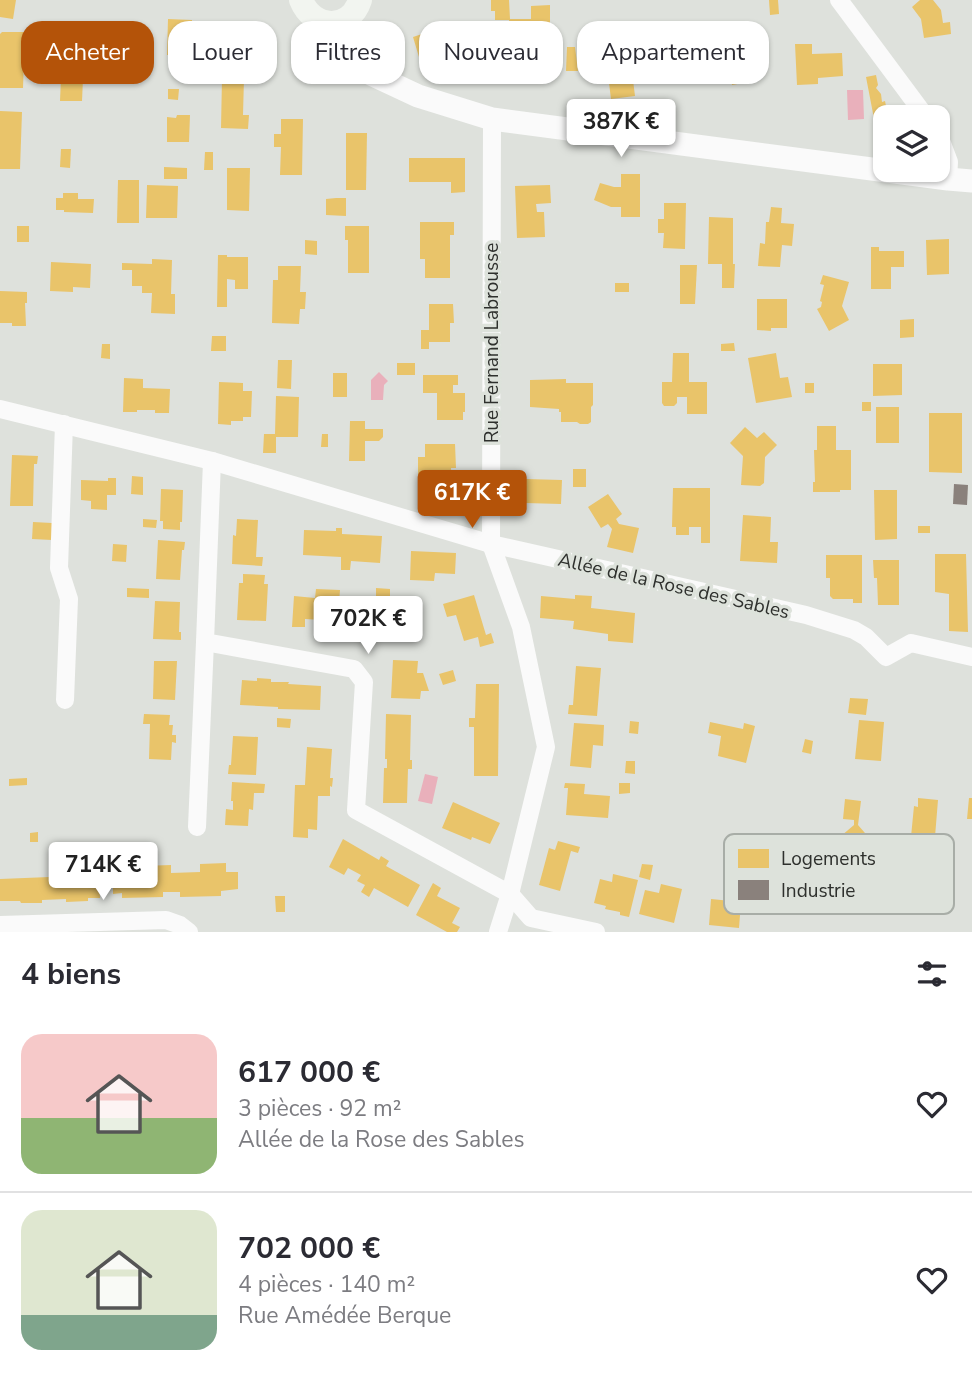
<!DOCTYPE html>
<html lang="fr">
<meta charset="utf-8">
<style>
body{margin:0;font-family:"Nunito Sans",sans-serif;background:#f7f7f7;color:#2b2b33;height:100vh;display:flex;flex-direction:column;font-size:26px;white-space:nowrap}
*{box-sizing:border-box;margin:0}
p{font-size:23px;color:#7c7c81}
.icon{flex:none;width:38px;height:38px;fill:none;stroke:currentColor;stroke-width:2;stroke-linecap:round;stroke-linejoin:round}
.map{position:relative;height:932px;overflow:hidden}
.panel{display:flex;flex-direction:column;background:#fff;flex:1}
.panel>*{flex:none}
.banner{position:absolute;left:21px;top:21px;width:931px;height:63px;display:flex;gap:14px}
.buttons{position:absolute;left:873px;top:105px;display:grid;gap:14px}
.buttons a{display:grid;place-items:center;width:77px;height:77px;border-radius:14px;background:#fff;box-shadow:0 2px 5px #0004;font-size:35px}
.price{position:absolute;translate:-50% -60px;padding:0 16px;border-radius:7px;background:#fff;color:#222;font-size:23px;line-height:46px;filter:drop-shadow(0 2px 4px #0008)}
.price::after{content:'';position:absolute;left:50%;top:42px;width:21px;height:16px;margin-left:-10px;background:inherit;clip-path:polygon(0 0,100% 0,50% 100%)}
.price.selected{background:#b45309;color:#fff}
ul{padding:0;list-style:none}
li{display:flex;align-items:center;gap:21px;height:175px;padding:0 21px}
li+li{border-top:2px solid #e1e1e2}
li span{display:grid;place-items:center;flex:none;width:196px;height:140px;border-radius:21px;color:#555}
li>.icon{margin-inline-start:auto}
span .icon{width:84px;height:84px;fill:#fffc;stroke-width:1}
li b{font-size:30px}
h2{display:flex;justify-content:space-between;align-items:center;height:84px;padding:0 21px;font-size:30px}
.chip{padding:0 24px;border-radius:21px;background:#fff;box-shadow:0 2px 5px #0004;font-size:24px;line-height:63px}
.chip.selected{background:#b45309;color:#fff}
.map>svg:first-child{display:block}
.water{fill:#e9b0bb}
.homes{fill:#e9c46a}
.industry{fill:#8a817c}
.lines{fill:none;stroke-linecap:round;stroke-linejoin:round}
.minor{stroke:#fafafa;stroke-width:18}
.tertiary{stroke:#fafafa;stroke-width:23}
.secondary{stroke:#f2f5f0;stroke-width:24}
.labels{text-anchor:middle;stroke-width:7;stroke-linejoin:round;paint-order:stroke}
.street-label{font-size:19px;fill:#2e302d;stroke:#dde2db}
.key{fill:#dde2db;stroke:#a8ada7;stroke-width:2}
.key-label{font-size:19px;fill:#2e302d}
</style>
<div class="map">
<svg width="972" height="932" viewBox="0 0 972 932">
<rect width="100%" height="100%" fill="#dee1dc"/>
<g class="water">
<polygon points="847,90 863,90 864,119 848,120"/>
<polygon points="379,372 388,381 384,385 383,400 371,400 371,380"/>
<polygon points="425,774 438,777 432,804 418,801"/>
</g>
<g class="homes">
<polygon points="0,0 16,0 13,19 0,17"/>
<polygon points="491,0 509,0 510,19 531,19 531,6 550,5 550,28 545,28 546,42 510,43 509,20 495,20 495,11 491,11"/>
<polygon points="769,0 778,0 779,14 770,15"/>
<polygon points="920,0 933,0 941,10 943,23 950,22 951,34 924,38 921,19 912,7"/>
<polygon points="168,19 192,20 191,56 167,55"/>
<polygon points="122,24 142,24 142,31 148,31 147,63 126,63 127,34 122,34"/>
<polygon points="437,29 443,49 464,44 470,64 443,72 435,52 419,57 413,37"/>
<polygon points="2,32 25,32 23,88 0,88 0,34"/>
<polygon points="663,32 664,42 669,41 672,61 669,61 672,81 650,83 645,44 641,44 640,35"/>
<polygon points="795,44 812,44 812,54 842,53 843,76 818,78 818,84 797,85"/>
<polygon points="567,47 575,47 578,71 566,71"/>
<polygon points="732,50 733,59 745,58 748,82 732,85 727,51"/>
<polygon points="62,55 84,56 82,101 60,101"/>
<polygon points="632,72 635,96 611,99 608,75"/>
<polygon points="876,75 878,85 876,88 881,94 882,102 885,101 888,116 895,114 895,117 886,117 886,127 876,129 866,77"/>
<polygon points="222,78 244,78 243,115 249,115 248,129 221,128"/>
<polygon points="168,89 179,89 178,100 168,99"/>
<polygon points="0,111 22,112 20,169 0,169"/>
<polygon points="177,115 190,115 189,142 167,142 167,117 176,118"/>
<polygon points="281,119 303,119 302,175 280,175 281,147 274,147 274,134 281,134"/>
<polygon points="346,133 367,133 366,190 346,190"/>
<polygon points="61,149 71,149 70,168 60,167"/>
<polygon points="205,152 213,152 213,170 204,170"/>
<polygon points="409,158 465,158 465,192 451,193 451,182 409,182"/>
<polygon points="164,167 187,168 187,179 164,179"/>
<polygon points="227,168 250,168 249,211 227,210"/>
<polygon points="621,174 640,174 640,217 621,217 621,207 611,207 594,200 600,183 614,187 621,187"/>
<polygon points="118,180 139,180 139,223 117,223"/>
<polygon points="147,185 178,186 177,218 146,218"/>
<polygon points="550,185 551,203 536,204 537,212 544,212 545,237 517,238 515,186"/>
<polygon points="63,193 78,193 78,199 94,199 93,213 64,212 64,210 56,210 56,198 63,198"/>
<polygon points="336,198 346,198 346,216 326,215 326,199"/>
<polygon points="664,203 686,203 685,249 663,248 664,233 658,233 658,219 664,219"/>
<polygon points="771,207 782,208 781,223 794,224 792,246 782,245 780,267 758,266 760,243 765,244 766,222 769,222"/>
<polygon points="709,217 733,218 733,264 735,264 734,288 722,288 722,264 708,264"/>
<polygon points="420,222 454,222 454,235 450,235 450,278 425,278 425,259 420,259"/>
<rect x="17" y="226" width="12" height="16"/>
<polygon points="345,226 369,226 369,273 348,273 348,240 345,240"/>
<polygon points="949,239 949,274 927,275 926,240"/>
<polygon points="305,240 317,241 317,255 305,254"/>
<polygon points="871,247 879,247 879,251 904,251 904,267 891,267 891,289 871,289"/>
<polygon points="218,255 227,255 227,257 248,257 248,289 235,289 235,280 227,279 227,307 217,307"/>
<polygon points="152,259 172,260 171,294 175,294 175,314 151,313 152,293 142,293 142,286 132,286 132,270 122,270 122,263 152,264"/>
<polygon points="51,262 91,264 90,288 73,287 73,292 50,291"/>
<polygon points="680,265 697,265 695,304 680,304"/>
<polygon points="278,266 301,266 300,292 306,292 305,309 300,309 299,324 272,323 273,280 278,280"/>
<polygon points="823,275 849,282 842,306 849,320 829,331 817,309 821,307 822,302 820,301 824,285 820,284"/>
<rect x="615" y="283" width="14" height="9"/>
<polygon points="0,291 27,292 27,303 25,303 26,326 12,326 12,323 0,323"/>
<polygon points="757,299 787,299 787,328 771,328 771,331 757,330"/>
<polygon points="429,304 453,304 454,323 450,323 450,342 429,342 429,349 421,349 421,330 429,330"/>
<polygon points="914,319 914,337 900,338 900,320"/>
<polygon points="212,336 226,336 226,351 211,351"/>
<polygon points="734,343 735,351 721,351 721,344"/>
<polygon points="102,344 110,344 110,359 101,358"/>
<polygon points="673,353 689,353 689,382 707,382 707,414 687,414 687,397 677,397 677,403 674,406 664,406 662,403 662,382 672,382"/>
<polygon points="776,353 780,378 788,377 792,397 756,403 748,358"/>
<polygon points="278,360 292,360 291,389 277,388"/>
<rect x="397" y="363" width="18" height="12"/>
<polygon points="873,364 902,364 902,395 873,396"/>
<rect x="333" y="373" width="14" height="24"/>
<polygon points="423,375 458,375 458,385 453,385 453,393 465,393 465,412 463,412 463,420 437,420 437,393 423,393"/>
<polygon points="124,378 143,379 143,388 170,389 169,413 155,413 155,410 137,410 137,412 123,412"/>
<polygon points="566,379 566,383 593,383 593,405 591,407 591,422 588,424 580,424 577,422 561,422 561,412 559,412 559,409 530,407 530,380"/>
<polygon points="219,382 243,383 243,391 252,391 251,417 243,417 243,421 231,421 231,425 218,424"/>
<rect x="805" y="383" width="9" height="10"/>
<polygon points="276,396 299,397 298,437 276,437 276,453 263,453 264,434 275,434"/>
<rect x="862" y="402" width="9" height="9"/>
<rect x="876" y="407" width="23" height="36"/>
<polygon points="929,413 962,413 962,473 929,472"/>
<polygon points="350,421 365,421 365,429 383,429 383,437 379,441 365,441 365,461 349,461"/>
<polygon points="817,426 836,426 836,450 851,450 851,490 840,490 840,492 813,492 813,482 815,482 814,450 817,450"/>
<polygon points="745,427 757,438 764,432 777,445 765,457 764,483 760,486 741,485 743,456 730,443"/>
<polygon points="322,434 328,434 328,447 321,447"/>
<polygon points="425,444 455,444 456,468 451,468 452,496 418,496 418,457 425,457"/>
<polygon points="12,455 38,456 37,464 34,464 33,506 10,506"/>
<rect x="573" y="469" width="13" height="18"/>
<polygon points="132,476 143,477 143,495 131,494"/>
<polygon points="108,478 116,478 116,495 107,495 107,510 91,509 91,501 81,500 81,480 108,481"/>
<polygon points="526,479 562,480 561,504 525,503"/>
<polygon points="673,488 710,488 710,543 701,543 701,527 689,527 689,535 676,535 676,527 672,527"/>
<polygon points="161,489 183,490 182,522 180,522 180,530 163,529 163,521 160,521"/>
<polygon points="874,490 897,490 897,539 875,540"/>
<polygon points="608,494 622,514 616,519 619,524 639,528 633,553 607,547 612,529 608,524 601,528 588,507"/>
<polygon points="743,515 771,517 770,542 778,542 777,563 740,561"/>
<polygon points="143,519 157,520 156,528 143,527"/>
<polygon points="237,519 258,520 256,557 263,557 262,566 232,564 233,535 236,536"/>
<polygon points="33,522 52,523 52,540 32,539"/>
<rect x="918" y="526" width="12" height="7"/>
<polygon points="336,528 342,528 342,534 382,536 380,563 351,561 350,570 341,570 341,557 303,555 304,530 336,531"/>
<polygon points="158,540 185,542 184,550 182,550 180,580 156,579"/>
<polygon points="113,544 127,545 126,562 112,561"/>
<polygon points="411,551 456,553 455,574 435,573 434,581 410,580"/>
<polygon points="935,554 966,554 968,632 949,631 949,594 935,592"/>
<polygon points="826,555 862,555 862,603 853,603 853,599 833,599 830,596 830,578 826,578"/>
<polygon points="873,560 899,560 899,605 878,605 877,578 874,578"/>
<polygon points="243,574 265,575 264,584 268,584 266,621 237,620 239,583 243,583"/>
<polygon points="127,588 149,589 149,598 127,597"/>
<polygon points="376,588 390,589 390,599 376,598"/>
<polygon points="316,589 340,590 339,603 347,603 347,600 380,601 380,606 388,606 387,636 362,636 362,633 346,632 346,628 338,628 338,621 305,619 305,627 292,627 294,596 315,598"/>
<polygon points="474,595 486,635 491,633 494,643 480,647 478,637 464,641 456,615 447,617 443,604"/>
<polygon points="575,595 592,596 591,608 635,613 633,643 608,641 608,634 573,629 574,621 540,618 541,596 575,599"/>
<polygon points="155,601 180,602 179,632 181,632 181,640 153,639"/>
<polygon points="393,660 418,661 417,673 423,673 429,691 421,691 420,699 391,698"/>
<polygon points="154,661 177,661 175,700 153,699"/>
<polygon points="576,666 601,668 597,716 568,714 569,705 573,705"/>
<polygon points="453,670 456,681 443,685 439,674"/>
<polygon points="257,678 271,679 271,682 289,682 288,684 321,686 320,710 278,709 278,707 240,705 242,680 257,681"/>
<polygon points="476,684 499,684 498,776 474,776 474,727 469,727 469,718 475,718"/>
<polygon points="850,698 868,699 866,715 848,713"/>
<polygon points="144,714 170,715 169,725 173,725 172,735 176,735 176,743 172,742 171,760 149,759 150,724 143,724"/>
<polygon points="386,714 411,715 410,760 412,760 412,769 408,769 407,803 383,803 384,768 387,768 387,759 385,759"/>
<polygon points="277,718 291,719 290,728 277,727"/>
<polygon points="859,720 884,722 881,761 855,759"/>
<polygon points="630,721 639,722 638,734 629,733"/>
<polygon points="710,722 743,729 744,723 755,726 746,763 718,756 721,736 708,733"/>
<polygon points="574,723 604,725 603,746 593,745 591,768 570,766"/>
<polygon points="233,736 258,737 256,775 228,774 229,765 231,765"/>
<polygon points="805,739 813,741 811,754 802,752"/>
<polygon points="307,747 332,749 330,778 333,778 332,787 330,786 330,796 318,796 317,830 308,829 308,838 293,837 295,785 305,785"/>
<polygon points="626,761 635,761 635,774 625,773"/>
<polygon points="27,778 27,785 9,786 9,779"/>
<polygon points="232,782 265,784 264,793 254,793 253,810 249,809 248,826 225,825 226,809 233,810 233,801 231,801"/>
<polygon points="565,783 585,784 584,794 610,796 608,818 566,815 568,788 564,788"/>
<polygon points="619,783 630,783 630,793 619,794"/>
<polygon points="918,798 938,800 934,849 910,847 914,806 918,807"/>
<polygon points="969,798 972,798 972,819 967,819"/>
<polygon points="845,799 861,801 858,825 878,848 875,875 852,873 853,856 840,840 841,836 854,825 854,820 843,819"/>
<polygon points="453,802 500,823 490,844 472,837 471,840 442,828"/>
<polygon points="38,832 38,842 30,842 30,833"/>
<polygon points="343,839 379,860 381,856 389,861 386,866 420,885 408,907 374,888 369,897 361,892 365,885 357,881 361,875 348,868 344,875 329,867"/>
<polygon points="558,841 580,847 578,853 571,851 560,891 539,885 549,848 555,850"/>
<polygon points="226,863 226,872 238,872 238,889 221,891 221,896 180,897 180,892 163,892 163,897 122,898 122,893 113,894 113,867 171,865 171,873 200,872 200,864"/>
<polygon points="642,864 653,865 650,880 639,877"/>
<polygon points="613,874 638,880 629,917 620,915 620,912 605,909 606,906 594,903 600,879 612,882"/>
<polygon points="99,875 100,898 88,898 88,901 66,902 66,899 42,900 42,903 21,903 20,901 0,901 0,879"/>
<polygon points="433,883 441,888 437,896 460,908 452,923 460,927 457,932 447,932 416,915"/>
<polygon points="661,884 682,889 674,923 639,914 645,890 659,893"/>
<polygon points="275,896 285,896 285,912 276,912"/>
<polygon points="711,899 741,902 739,928 709,925"/>
</g>
<polygon class="industry" points="954,484 968,485 967,505 953,504"/>
<g class="lines">
<g class="minor">
<polyline points="839,0 926,117"/>
<polyline points="492,119 491,544 521,627 546,747 510,894 498,932"/>
<polyline points="938,133 949,162 948,179"/>
<polyline points="0,409 212,461 491,544 806,615 854,630 866,637 886,657 911,643 972,657"/>
<polyline points="64,424 59,568 69,599 65,700"/>
<polyline points="212,461 205,642 354,669 364,682 356,810 510,894 531,918 596,932"/>
<polyline points="197,827 205,642"/>
<polyline points="0,925 166,920 180,925 189,932"/>
</g>
<polyline class="tertiary" points="341,22 349,50 356,63 371,74 418,96 492,119 948,179 972,181"/>
<path class="secondary" d="M301,0C313,30 350,31 360,0"/>
</g>
<g class="labels">
<g class="street-label">
<text transform="translate(491 343) rotate(-90)" y="7">Rue Fernand Labrousse</text>
<text transform="translate(674 585) rotate(13)" y="7">Allée de la Rose des Sables</text>
</g>
</g>
<rect x="724" y="834" width="230" height="80" rx="10" class="key"/>
<rect x="738" y="849" width="31" height="19" fill="#e9c46a"/>
<rect x="738" y="880" width="31" height="20" fill="#8a817c"/>
<g class="key-label">
<text x="781" y="865">Logements</text>
<text x="781" y="897">Industrie</text>
</g>
</svg>
<div class="buttons">
<a><svg class="icon" aria-label="layers" viewBox="0 0 24 24"><path d="M12 4l9 5-9 5-9-5zM3 14l9 5 9-5"/></svg></a>
</div>
<b class="price" style="left:621px;top:159px">387K €</b>
<b class="price selected" style="left:472px;top:530px">617K €</b>
<b class="price" style="left:368px;top:656px">702K €</b>
<b class="price" style="left:103px;top:902px">714K €</b>
<div class="banner">
<a class="chip selected">Acheter</a>
<a class="chip">Louer</a>
<a class="chip">Filtres</a>
<a class="chip">Nouveau</a>
<a class="chip">Appartement</a>
</div>
</div>
<section class="panel">
<h2>4 biens<svg class="icon" aria-label="filters" viewBox="0 0 24 24"><path d="M4 7h16M4 17h16"/><circle cx="9" cy="7" r="2"/><circle cx="15" cy="17" r="2"/></svg></h2>
<ul>
<li><span style="background:linear-gradient(#f6c9c9 60%,#8fb573 0)"><svg class="icon" aria-label="home" viewBox="0 0 24 24"><path d="M3 11l9-7 9 7M6 9v11h12V9"/></svg></span><div><b>617 000 €</b><p>3 pièces · 92 m²</p><p>Allée de la Rose des Sables</p></div><svg class="icon" aria-label="heart" viewBox="0 0 24 24"><path d="M12 20l-8-8c-3-5 5-10 8-4 3-6 11-1 8 4z"/></svg></li>
<li><span style="background:linear-gradient(#dfe7d0 75%,#7fa58c 0)"><svg class="icon" aria-label="home" viewBox="0 0 24 24"><path d="M3 11l9-7 9 7M6 9v11h12V9"/></svg></span><div><b>702 000 €</b><p>4 pièces · 140 m²</p><p>Rue Amédée Berque</p></div><svg class="icon" aria-label="heart" viewBox="0 0 24 24"><path d="M12 20l-8-8c-3-5 5-10 8-4 3-6 11-1 8 4z"/></svg></li>
</ul>
</section>
